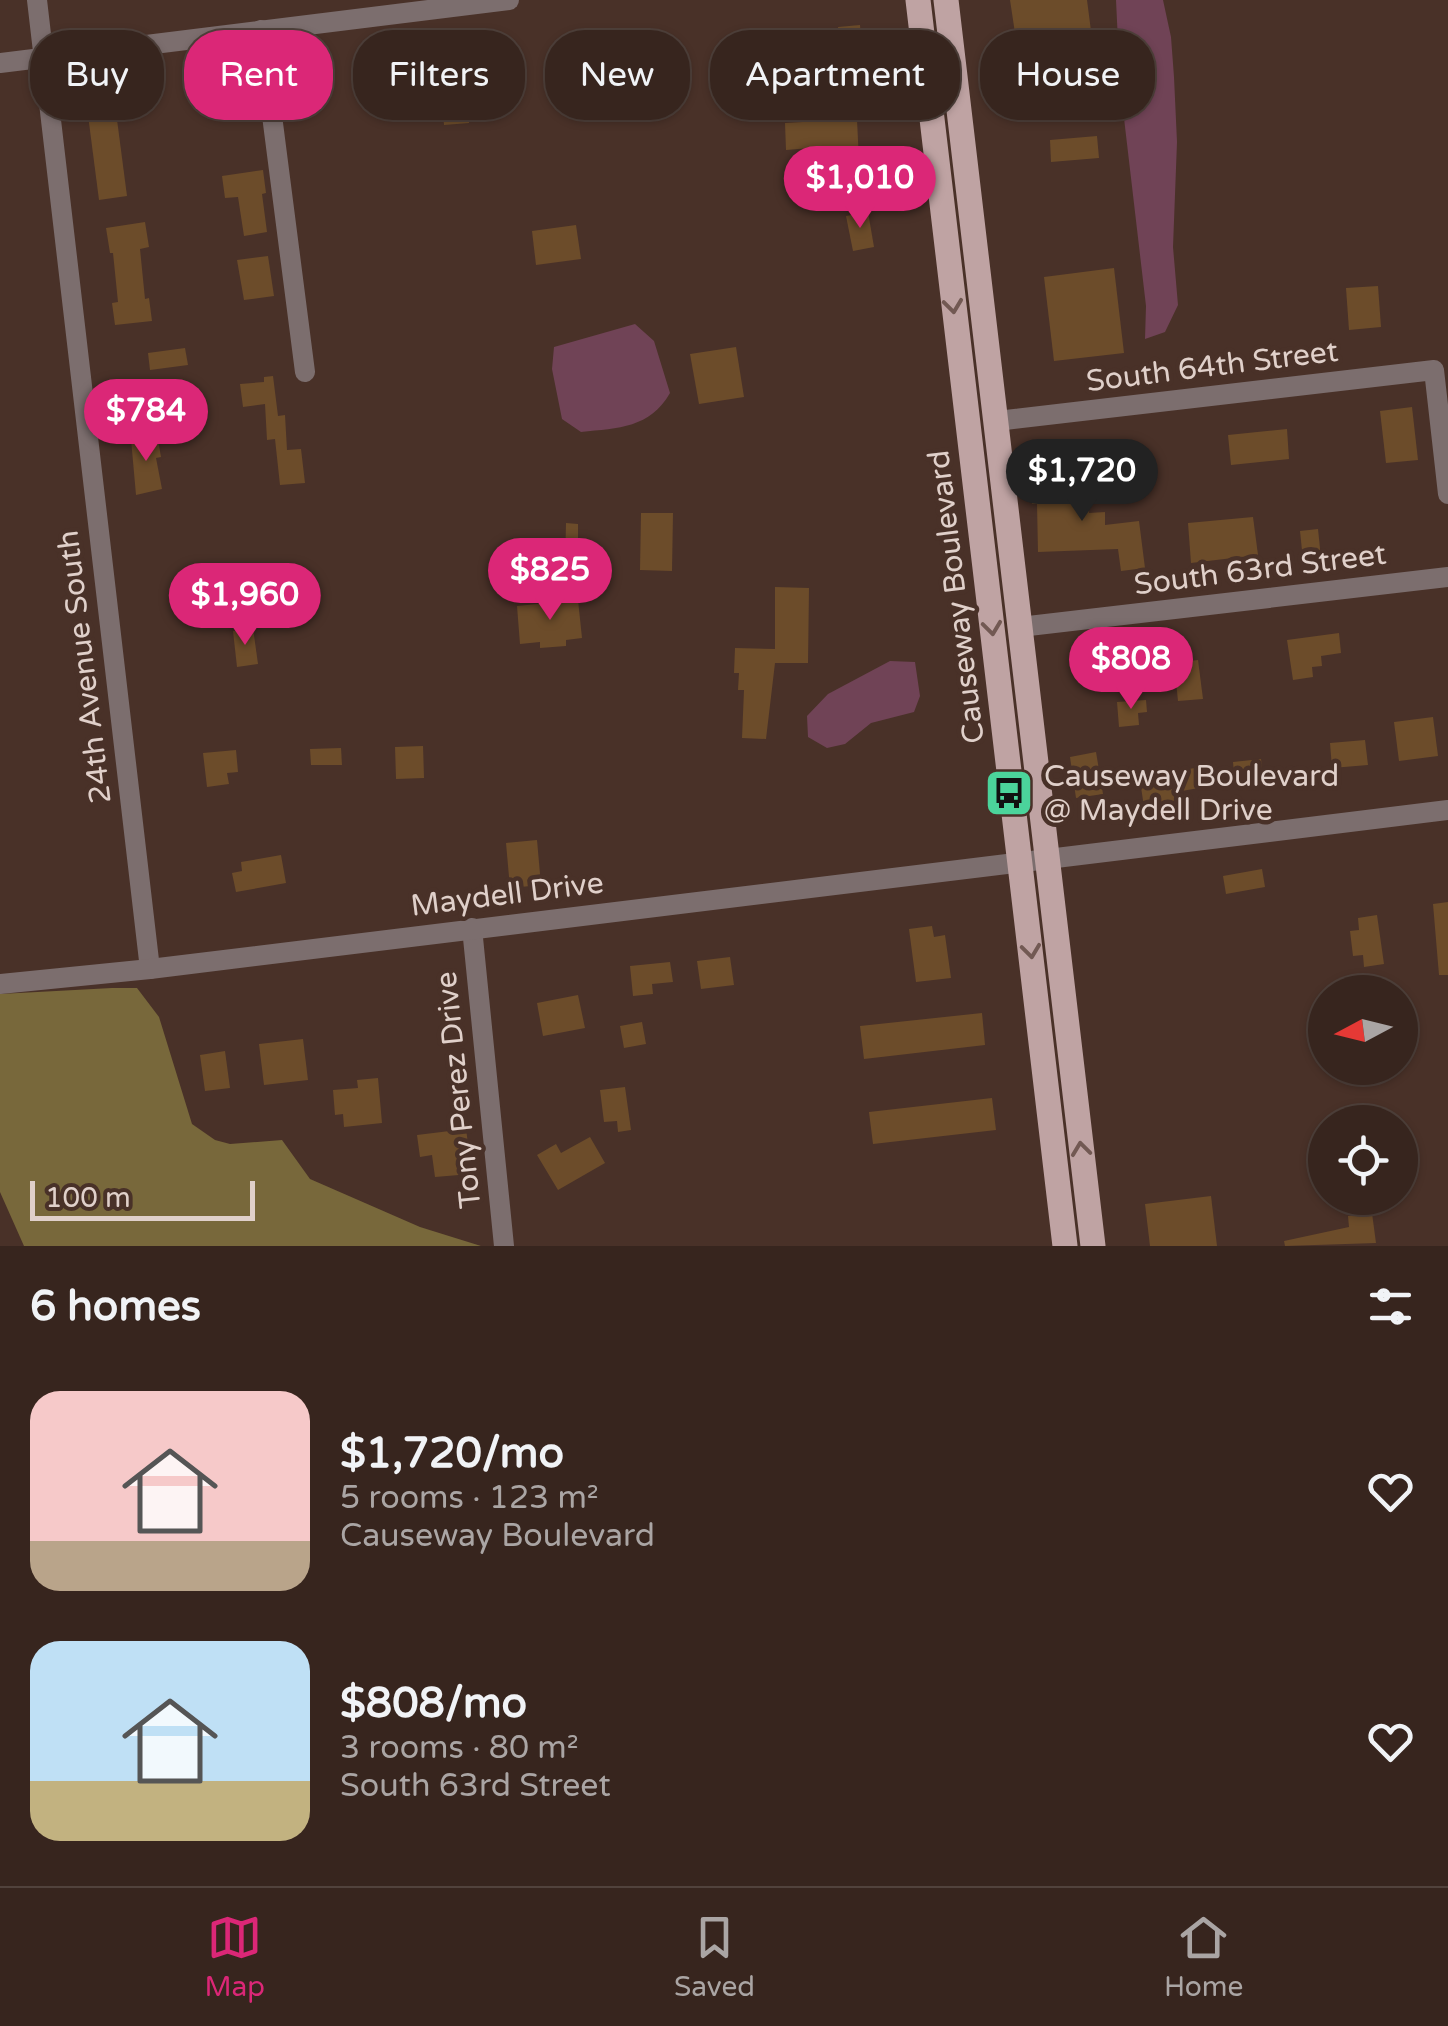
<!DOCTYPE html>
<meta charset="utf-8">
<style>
body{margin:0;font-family:"Varela Round",sans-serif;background:#3e2d27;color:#f1f3f6;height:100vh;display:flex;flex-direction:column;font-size:38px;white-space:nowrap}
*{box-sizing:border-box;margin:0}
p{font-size:32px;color:#aaa5a4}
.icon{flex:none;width:55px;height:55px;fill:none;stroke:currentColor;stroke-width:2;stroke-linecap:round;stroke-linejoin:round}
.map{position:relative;height:1246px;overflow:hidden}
.panel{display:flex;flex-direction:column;background:#37251e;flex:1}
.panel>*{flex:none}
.hud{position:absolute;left:30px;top:30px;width:1390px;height:90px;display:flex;gap:20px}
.needle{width:65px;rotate:263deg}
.tools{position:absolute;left:1308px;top:975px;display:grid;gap:20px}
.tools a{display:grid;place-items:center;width:110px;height:110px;border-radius:50%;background:#37251e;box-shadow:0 2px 8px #0004,0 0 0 2px #51423c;font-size:50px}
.scale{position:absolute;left:30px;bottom:25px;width:225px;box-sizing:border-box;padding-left:10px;border:5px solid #e0d0ca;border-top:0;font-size:28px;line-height:35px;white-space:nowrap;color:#e0d0ca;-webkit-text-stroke:8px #493128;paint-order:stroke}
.price{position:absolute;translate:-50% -85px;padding:0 22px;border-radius:35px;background:#db2777;color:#fff;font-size:32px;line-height:65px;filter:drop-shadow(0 2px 5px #0008)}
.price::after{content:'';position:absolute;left:50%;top:60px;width:30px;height:22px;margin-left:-15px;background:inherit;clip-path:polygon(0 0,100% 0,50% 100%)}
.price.selected{background:#222;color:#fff}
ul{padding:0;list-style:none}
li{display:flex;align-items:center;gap:30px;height:250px;padding:0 30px}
li span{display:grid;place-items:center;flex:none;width:280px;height:200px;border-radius:30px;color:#555}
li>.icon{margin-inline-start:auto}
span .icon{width:120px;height:120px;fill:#fffc;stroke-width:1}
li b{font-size:42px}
h2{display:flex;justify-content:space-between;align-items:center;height:120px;padding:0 30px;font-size:42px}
.pill{padding:0 35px;border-radius:40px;background:#37251e;box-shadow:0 2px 8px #0004,0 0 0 2px #51423c;font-size:35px;line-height:90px}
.pill.selected{background:#db2777;color:#fff}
.tab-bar{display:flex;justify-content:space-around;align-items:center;height:140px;border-top:2px solid #51423c;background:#37251e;font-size:28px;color:#aaa5a4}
.tab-bar a{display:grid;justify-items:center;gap:5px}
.tab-bar .selected{color:#db2777}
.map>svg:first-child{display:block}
.forest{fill:#78683b}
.water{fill:#704356}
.building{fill:#6c4c2a}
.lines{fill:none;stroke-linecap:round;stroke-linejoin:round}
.minor{stroke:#7c6e6e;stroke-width:20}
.major{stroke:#bfa3a3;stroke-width:25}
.oneway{stroke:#725953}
.labels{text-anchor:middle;stroke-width:9;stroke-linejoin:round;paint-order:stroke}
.street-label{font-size:30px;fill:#e0d0ca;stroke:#493128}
.poi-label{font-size:30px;fill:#e0d0ca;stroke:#493128;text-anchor:start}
</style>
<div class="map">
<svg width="1448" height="1246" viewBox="0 0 1448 1246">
<rect width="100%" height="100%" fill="#493128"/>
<polygon class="forest" points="112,988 137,988 159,1017 192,1124 215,1140 230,1144 282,1140 310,1179 420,1227 481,1246 24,1246 0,1192 0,994"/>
<g class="water">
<polygon points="1116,0 1163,0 1171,37 1174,77 1177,142 1173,247 1178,305 1165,332 1145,339 1146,306 1120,84"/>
<path d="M635,324L654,341L670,393C650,428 619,428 581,432L562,419L552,369L554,347Z"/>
<polygon points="890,661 915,662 920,696 914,712 871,723 845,744 827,748 808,737 807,716 828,694"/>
</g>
<g class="building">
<polygon points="1010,0 1087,0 1094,54 1062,59 1060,47 1018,53"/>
<polygon points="860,25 864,68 765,76 762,44 839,37 838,27"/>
<polygon points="616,64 619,95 587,100 586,89 575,91 572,70"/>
<polygon points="213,70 215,83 253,75 257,105 236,110 234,99 197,104 193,72"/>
<polygon points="466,86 469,123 444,125 441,88"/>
<polygon points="113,89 127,196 99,200 85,92"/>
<polygon points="857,119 859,162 835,163 835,146 786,150 785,123"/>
<polygon points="1097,136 1099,158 1051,162 1050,140"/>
<polygon points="263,170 266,193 262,194 267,232 244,236 238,197 225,198 222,176"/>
<polygon points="868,212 874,247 853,251 846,216"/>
<polygon points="145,222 149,247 140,249 145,299 149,298 152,321 115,325 112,303 118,302 113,253 110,253 106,228"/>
<polygon points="576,225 581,259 536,265 532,231"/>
<polygon points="268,256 274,296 244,300 237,260"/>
<polygon points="1114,268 1124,353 1054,361 1044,277"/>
<polygon points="1378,286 1381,327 1349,330 1346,288"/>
<polygon points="736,347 744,397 699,404 690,354"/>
<polygon points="185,348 188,365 150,370 148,353"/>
<polygon points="273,376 278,416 285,415 287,450 301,449 305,483 280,485 275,439 267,440 265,404 243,407 240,384 264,382 264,377"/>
<polygon points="153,394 155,412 127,415 125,397"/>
<polygon points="1412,407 1418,460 1386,463 1380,411"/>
<polygon points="1287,429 1289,459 1231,465 1228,435"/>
<polygon points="157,434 161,457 156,458 162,489 136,495 131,439"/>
<polygon points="1085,478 1089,513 1105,512 1105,525 1139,521 1145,568 1121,571 1118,549 1038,552 1037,504 1032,504 1029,484"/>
<polygon points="641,513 673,513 672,571 640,570"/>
<polygon points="1253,517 1258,555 1191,563 1188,523"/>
<polygon points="566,523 578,524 578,567 565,567"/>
<polygon points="1318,529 1321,558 1303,560 1300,531"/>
<polygon points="775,587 809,588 808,663 775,663 766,739 742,738 744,690 738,690 739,673 734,673 735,648 775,649"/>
<polygon points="578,600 582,638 566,640 566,646 540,648 540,642 520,644 517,606"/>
<polygon points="253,628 258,664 237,667 233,631"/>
<polygon points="1339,633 1341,653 1321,656 1322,666 1312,667 1313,677 1293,680 1287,640"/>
<polygon points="1095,654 1096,664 1109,663 1112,683 1084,686 1081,656"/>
<polygon points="1198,660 1203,699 1178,701 1174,663"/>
<polygon points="1146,700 1147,712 1138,713 1139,725 1119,727 1117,702"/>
<polygon points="1433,717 1438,756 1399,761 1394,722"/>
<polygon points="1365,740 1368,765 1332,768 1330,743"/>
<polygon points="423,746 424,778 396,779 395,747"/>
<polygon points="341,748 342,765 311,765 310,749"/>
<polygon points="236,750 238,772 227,773 229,784 207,787 203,753"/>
<polygon points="1096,752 1103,794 1076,798 1070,757"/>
<polygon points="1261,759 1264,782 1235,785 1233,762"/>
<polygon points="1195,768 1199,788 1176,792 1178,802 1144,807 1141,787 1152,785 1151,775"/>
<polygon points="537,840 541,885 510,888 506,843"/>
<polygon points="281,855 286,883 236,892 232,873 242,871 241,862"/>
<polygon points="1262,869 1265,887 1226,894 1223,876"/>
<polygon points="1448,902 1448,975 1439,975 1433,904"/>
<polygon points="1377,915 1384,964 1364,967 1363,955 1353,956 1350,931 1359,930 1358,918"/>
<polygon points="932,926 934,937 945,935 951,978 916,982 909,929"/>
<polygon points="730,957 734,985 701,989 697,961"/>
<polygon points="670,962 673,982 652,984 653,994 633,996 630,966"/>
<polygon points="578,995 585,1028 543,1036 537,1003"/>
<polygon points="982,1013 985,1045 864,1059 860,1026"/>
<polygon points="642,1022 646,1044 624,1048 620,1026"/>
<polygon points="303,1039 308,1080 264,1085 259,1044"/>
<polygon points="225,1051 230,1088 205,1091 200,1055"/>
<polygon points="378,1078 382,1123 344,1127 343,1114 335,1115 333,1090 358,1088 357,1080"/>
<polygon points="625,1087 631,1130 618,1132 617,1121 604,1122 600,1090"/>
<polygon points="992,1098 996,1130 873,1144 869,1112"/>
<polygon points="466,1129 469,1151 457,1152 459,1175 435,1177 432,1155 420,1157 417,1135"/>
<polygon points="590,1137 605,1163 558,1190 537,1155 556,1144 561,1153"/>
<polygon points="1211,1196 1217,1246 1150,1246 1145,1204"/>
<polygon points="1372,1213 1376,1243 1285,1246 1284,1241 1349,1227 1348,1216"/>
</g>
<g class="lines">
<g class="minor">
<polyline points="37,0 150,969"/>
<polyline points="261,30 305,372"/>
<polyline points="0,63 509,0"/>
<polyline points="997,421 1434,370 1448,494"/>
<polyline points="1020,627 1448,577"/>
<polyline points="472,928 504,1246"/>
<polyline points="0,984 150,969 1448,810"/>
</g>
<g class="major">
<polyline points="918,0 1065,1246"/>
<polyline points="946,0 1093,1246"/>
</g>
</g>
<defs><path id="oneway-chevron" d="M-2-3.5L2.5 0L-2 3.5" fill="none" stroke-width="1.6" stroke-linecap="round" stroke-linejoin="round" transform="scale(2.5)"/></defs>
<g class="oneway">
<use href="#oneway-chevron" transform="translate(953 306) rotate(83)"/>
<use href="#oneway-chevron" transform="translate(992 628) rotate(83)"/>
<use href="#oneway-chevron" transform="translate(1031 951) rotate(83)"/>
<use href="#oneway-chevron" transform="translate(1081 1149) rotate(-97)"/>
</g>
<defs>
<g id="bus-square" transform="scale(2.5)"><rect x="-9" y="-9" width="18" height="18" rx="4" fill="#4bd49b" stroke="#493128"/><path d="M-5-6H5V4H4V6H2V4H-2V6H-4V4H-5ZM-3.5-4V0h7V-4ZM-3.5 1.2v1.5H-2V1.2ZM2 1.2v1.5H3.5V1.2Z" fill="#111"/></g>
</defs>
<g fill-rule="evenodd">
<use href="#bus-square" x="1009" y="793"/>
</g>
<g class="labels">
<g class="street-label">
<text transform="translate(1212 366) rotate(-7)" y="10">South 64th Street</text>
<text transform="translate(1260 569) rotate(-7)" y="10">South 63rd Street</text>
<text transform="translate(956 597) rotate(-97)" y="10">Causeway Boulevard</text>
<text transform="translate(84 667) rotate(-97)" y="10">24th Avenue South</text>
<text transform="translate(507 894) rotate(-7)" y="10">Maydell Drive</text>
<text transform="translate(458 1090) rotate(-96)" y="10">Tony Perez Drive</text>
</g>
<g class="poi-label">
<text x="1044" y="786">Causeway Boulevard<tspan x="1044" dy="34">@ Maydell Drive</tspan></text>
</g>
</g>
</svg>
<div class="tools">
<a><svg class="needle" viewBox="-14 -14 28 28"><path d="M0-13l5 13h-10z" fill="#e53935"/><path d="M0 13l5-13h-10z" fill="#aaa5a4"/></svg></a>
<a><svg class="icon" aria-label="locate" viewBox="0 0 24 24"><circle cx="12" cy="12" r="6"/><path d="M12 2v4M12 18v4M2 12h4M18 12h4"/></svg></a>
</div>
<div class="scale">100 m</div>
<b class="price" style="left:860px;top:231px">$1,010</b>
<b class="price" style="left:146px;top:464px">$784</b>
<b class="price selected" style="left:1082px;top:524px">$1,720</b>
<b class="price" style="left:550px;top:623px">$825</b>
<b class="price" style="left:245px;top:648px">$1,960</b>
<b class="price" style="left:1131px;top:712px">$808</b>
<div class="hud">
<a class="pill">Buy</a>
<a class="pill selected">Rent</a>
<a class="pill">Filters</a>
<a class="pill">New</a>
<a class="pill">Apartment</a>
<a class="pill">House</a>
</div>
</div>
<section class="panel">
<h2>6 homes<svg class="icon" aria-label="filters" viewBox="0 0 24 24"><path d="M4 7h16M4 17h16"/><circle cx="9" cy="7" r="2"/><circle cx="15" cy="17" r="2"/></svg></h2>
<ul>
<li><span style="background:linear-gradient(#f6c9c9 75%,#b9a48a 0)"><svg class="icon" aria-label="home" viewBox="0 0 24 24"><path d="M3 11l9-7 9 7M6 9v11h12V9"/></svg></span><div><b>$1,720/mo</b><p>5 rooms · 123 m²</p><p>Causeway Boulevard</p></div><svg class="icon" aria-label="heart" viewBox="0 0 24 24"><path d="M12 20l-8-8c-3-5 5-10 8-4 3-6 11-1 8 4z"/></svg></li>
<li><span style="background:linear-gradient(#bfe0f5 70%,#c2b280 0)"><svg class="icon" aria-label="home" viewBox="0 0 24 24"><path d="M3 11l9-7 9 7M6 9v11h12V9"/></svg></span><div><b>$808/mo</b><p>3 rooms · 80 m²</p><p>South 63rd Street</p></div><svg class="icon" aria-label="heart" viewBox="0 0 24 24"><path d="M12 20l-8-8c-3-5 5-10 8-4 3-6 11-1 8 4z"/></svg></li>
</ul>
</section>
<nav class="tab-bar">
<a class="selected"><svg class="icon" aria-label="map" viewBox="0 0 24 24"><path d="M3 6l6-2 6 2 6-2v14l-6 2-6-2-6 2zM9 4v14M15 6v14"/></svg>Map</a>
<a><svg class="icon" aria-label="saved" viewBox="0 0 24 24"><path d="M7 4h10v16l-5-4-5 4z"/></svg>Saved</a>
<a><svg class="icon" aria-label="home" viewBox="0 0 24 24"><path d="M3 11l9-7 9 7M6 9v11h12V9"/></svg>Home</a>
</nav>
